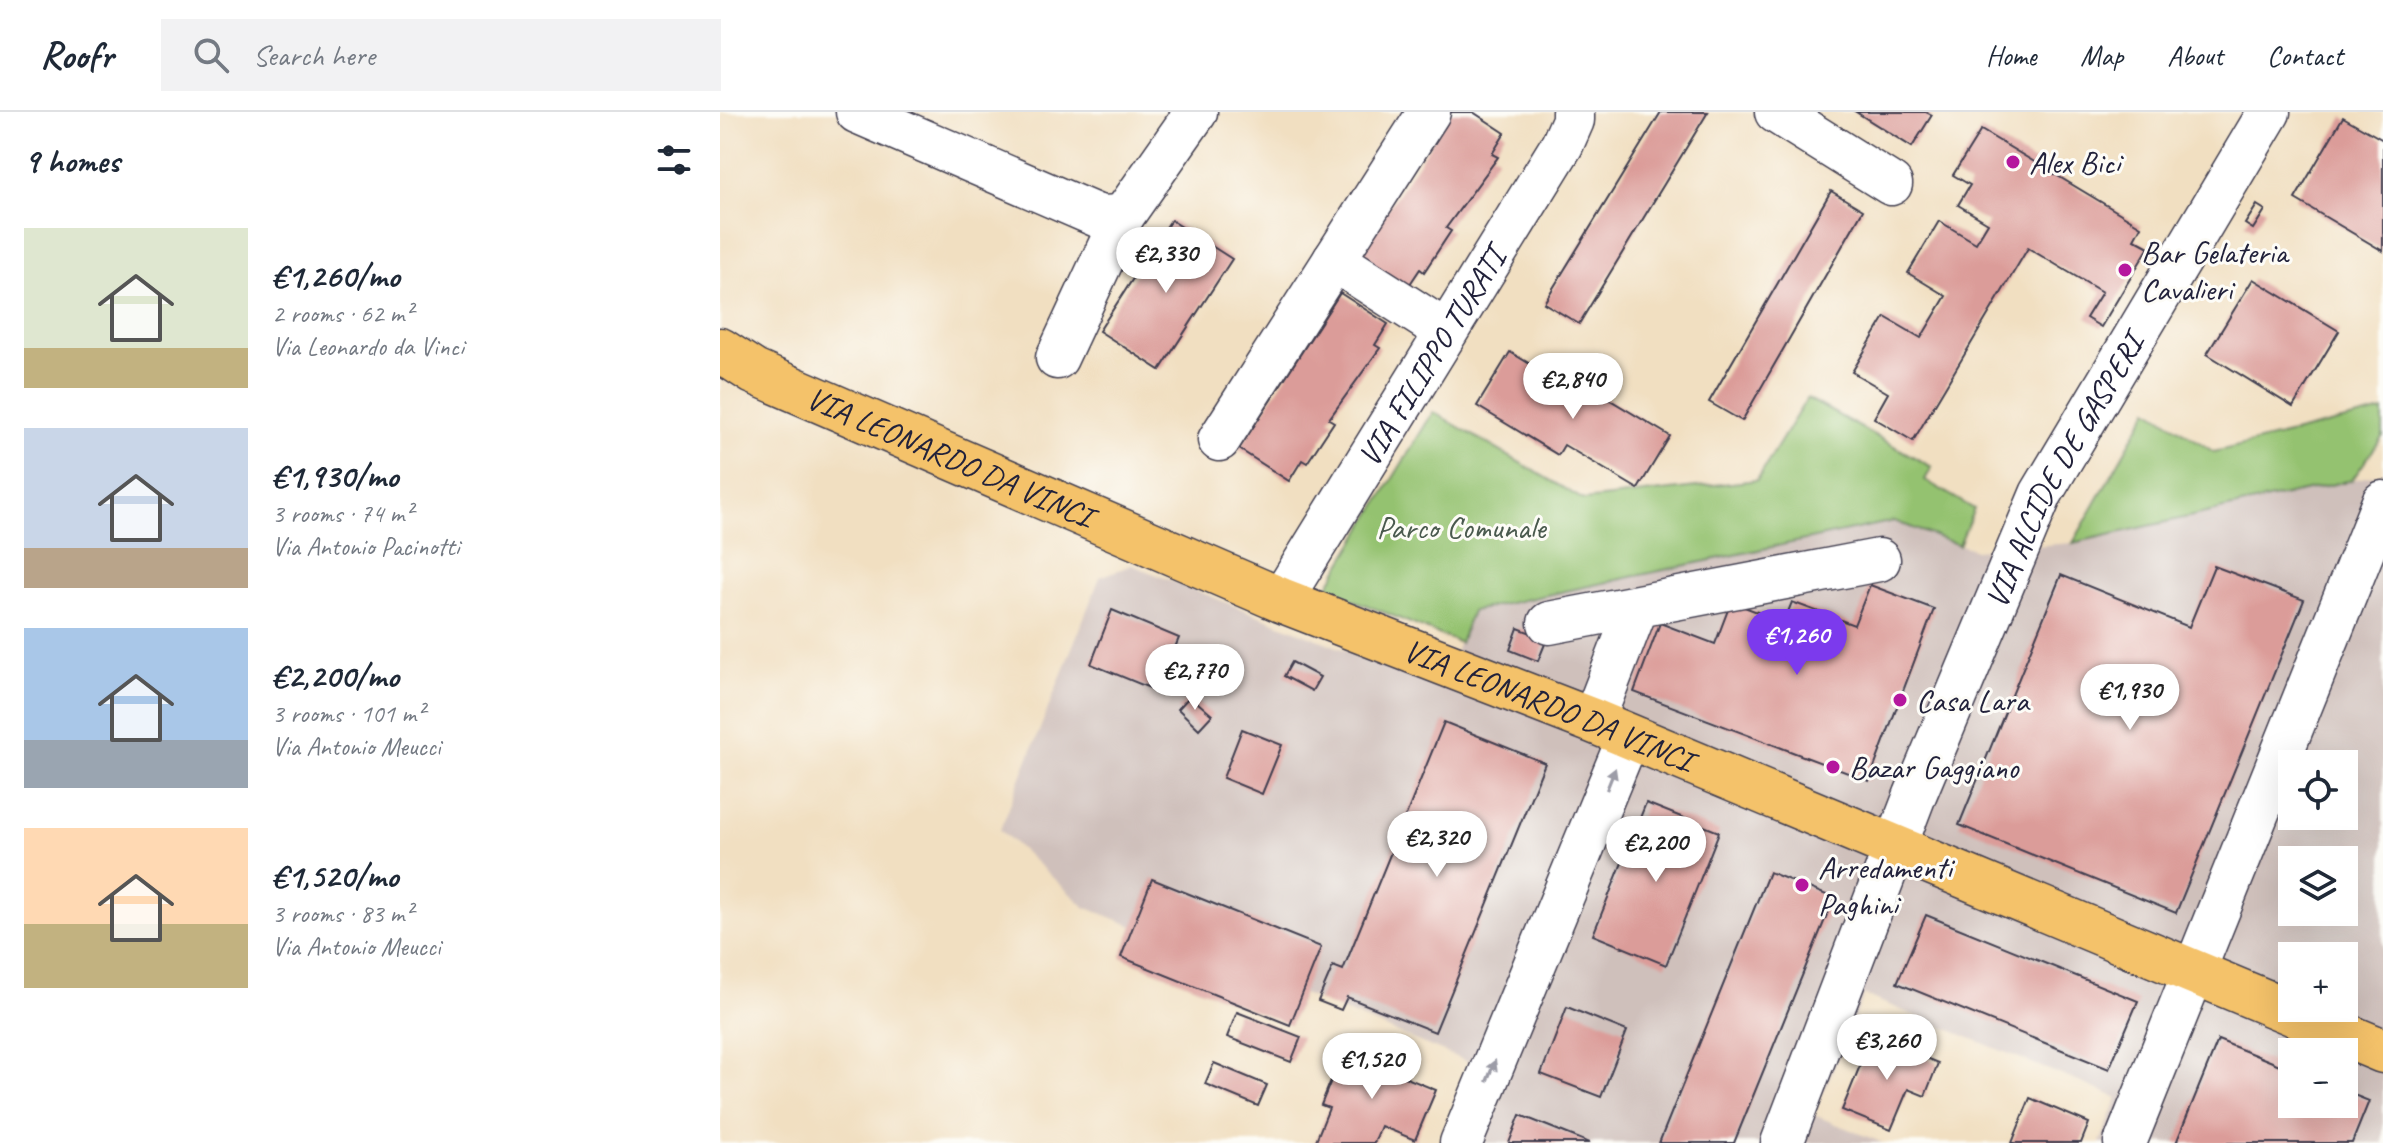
<!DOCTYPE html>
<meta charset="utf-8">
<style>
body{margin:0;font-family:Caveat,sans-serif;background:#f2f2f3;color:#1f2937;height:100vh;display:flex;flex-direction:column;font-size:30px;white-space:nowrap}
*{box-sizing:border-box;margin:0}
p{font-size:26px;color:#747a83}
.icon{flex:none;width:44px;height:44px;fill:none;stroke:currentColor;stroke-width:2;stroke-linecap:round;stroke-linejoin:round}
.map{position:relative;flex:1;overflow:hidden}
.details{display:flex;flex-direction:column;background:#fff;width:720px}
.details>*{flex:none}
.fabs{position:absolute;left:1558px;top:638px;display:grid;gap:16px}
.fabs a{display:grid;place-items:center;width:80px;height:80px;border-radius:0px;background:#fff;box-shadow:0 8px 32px #0002;font-size:40px}
.price{position:absolute;translate:-50% -68px;padding:0 18px;border-radius:28px;background:#fff;color:#222;font-size:26px;line-height:52px;filter:drop-shadow(0 2px 4px #0008)}
.price::after{content:'';position:absolute;left:50%;top:48px;width:24px;height:18px;margin-left:-12px;background:inherit;clip-path:polygon(0 0,100% 0,50% 100%)}
.price.active{background:#7c3aed;color:#fff}
ul{padding:0;list-style:none}
li{display:flex;align-items:center;gap:24px;height:200px;padding:0 24px}
li span{display:grid;place-items:center;flex:none;width:224px;height:160px;border-radius:0px;color:#555}
li>.icon{margin-inline-start:auto}
span .icon{width:96px;height:96px;fill:#fffc;stroke-width:1}
li b{font-size:34px}
h2{display:flex;justify-content:space-between;align-items:center;height:96px;padding:0 24px;font-size:34px}
header{display:flex;align-items:center;gap:48px;box-sizing:border-box;height:112px;padding:0 40px;background:#fff;border-bottom:2px solid #e0e1e3}
header strong{font-size:38px}
nav{display:flex;gap:44px;margin-inline-start:auto;font-size:28px}
.search{width:560px;height:72px;background:#f2f2f3;display:flex;align-items:center;gap:20px;box-sizing:border-box;padding:0 28px;border-radius:0px;color:#747a83;font-size:30px}
main{display:flex;flex:1;min-height:0}
.map>svg:first-child{display:block}
.industrial{fill:#cfc0bb;fill-rule:evenodd}
.green{fill:#94c270;stroke:#5b7256;stroke-width:2}
.building{fill:#db9c99}
.lines{fill:none;stroke-linecap:round;stroke-linejoin:round}
.minor-casing{stroke:#413e4f;stroke-width:45}
.major-casing{stroke:#413e4f;stroke-width:47}
.minor{stroke:#fff;stroke-width:42}
.major{stroke:#f4c26a;stroke-width:44}
.oneway{fill:#9c9ca7}
.poi-dot{fill:#b5179e;stroke:#fdfcf7;stroke-width:3}
.labels{text-anchor:middle;stroke-width:6;stroke-linejoin:round;paint-order:stroke}
.poi-label{font-size:32px;fill:#22223b;stroke:#fdfcf7;text-anchor:start}
.street-label{font-size:32px;fill:#22223b;stroke:#fdfcf7}
.park-label{font-size:32px;fill:#4a5a4e;stroke:#fdfcf7}
</style>
<header>
<strong>Roofr</strong>
<div class="search"><svg class="icon" aria-label="search" viewBox="0 0 24 24"><circle cx="10" cy="10" r="6"/><path d="M15 15l6 6"/></svg>Search here</div>
<nav><a>Home</a><a>Map</a><a>About</a><a>Contact</a></nav>
</header>
<main>
<section class="details">
<h2>9 homes<svg class="icon" aria-label="filters" viewBox="0 0 24 24"><path d="M4 7h16M4 17h16"/><circle cx="9" cy="7" r="2"/><circle cx="15" cy="17" r="2"/></svg></h2>
<ul>
<li><span style="background:linear-gradient(#dfe7d0 75%,#c2b280 0)"><svg class="icon" aria-label="home" viewBox="0 0 24 24"><path d="M3 11l9-7 9 7M6 9v11h12V9"/></svg></span><div><b>€1,260/mo</b><p>2 rooms · 62 m²</p><p>Via Leonardo da Vinci</p></div></li>
<li><span style="background:linear-gradient(#c9d6e8 75%,#b9a48a 0)"><svg class="icon" aria-label="home" viewBox="0 0 24 24"><path d="M3 11l9-7 9 7M6 9v11h12V9"/></svg></span><div><b>€1,930/mo</b><p>3 rooms · 74 m²</p><p>Via Antonio Pacinotti</p></div></li>
<li><span style="background:linear-gradient(#a9c7e8 70%,#9aa5b1 0)"><svg class="icon" aria-label="home" viewBox="0 0 24 24"><path d="M3 11l9-7 9 7M6 9v11h12V9"/></svg></span><div><b>€2,200/mo</b><p>3 rooms · 101 m²</p><p>Via Antonio Meucci</p></div></li>
<li><span style="background:linear-gradient(#ffd9b3 60%,#c2b280 0)"><svg class="icon" aria-label="home" viewBox="0 0 24 24"><path d="M3 11l9-7 9 7M6 9v11h12V9"/></svg></span><div><b>€1,520/mo</b><p>3 rooms · 83 m²</p><p>Via Antonio Meucci</p></div></li>
</ul>
</section>
<div class="map">
<svg width="1663" height="1031" viewBox="0 0 1663 1031">
<rect width="100%" height="100%" fill="#fdfcf7"/>
<filter id="ink" filterUnits="userSpaceOnUse"><feTurbulence type="fractalNoise" baseFrequency=".0125" numOctaves="2"/><feDisplacementMap in="SourceGraphic" scale="16" xChannelSelector="R" yChannelSelector="G"/><feConvolveMatrix kernelMatrix="1 2 1 2 8 2 1 2 1" color-interpolation-filters="sRGB"/></filter>
<filter id="wash" filterUnits="userSpaceOnUse"><feTurbulence type="fractalNoise" baseFrequency=".006" numOctaves="4" result="noise"/><feDisplacementMap in="SourceGraphic" scale="32" xChannelSelector="R" yChannelSelector="G"/><feGaussianBlur stdDeviation="1.8" result="paint"/><feColorMatrix in="noise" values="0 0 0 0 0 0 0 0 0 0 0 0 0 0 0 0 0 1.4 0 .05"/><feComposite in="paint" operator="in"/></filter>
<g filter="url(#wash)">
<rect width="100%" height="100%" fill="#f1dfc1"/>
<path class="industrial" d="M1663,361V1031H1380L1398,986L1144,883L1094,1003L1163,1031H749L777,962L583,882L570,913L401,845L413,814L365,795L280,718L380,465L412,453L720,576L752,499L1174,409L1255,438L1353,431ZM1572,652H1624V704H1572ZM1572,748H1624V800H1572ZM1572,844H1624V896H1572ZM1572,940H1624V992H1572Z"/>
<g class="green">
<polygon points="1087,286 1212,355 1205,368 1254,397 1239,433 1174,409 752,499 740,531 606,477 713,300 864,388 1037,368"/>
<polygon points="1429,297 1494,340 1663,299 1663,324 1632,368 1353,431"/>
</g>
<g id="blocks">
<g class="building">
<polygon points="731,0 753,0 785,21 772,42 778,45 726,116 731,119 704,160 700,157 686,178 636,146"/>
<polygon points="941,0 988,0 859,212 824,191"/>
<polygon points="1136,0 1206,0 1212,3 1192,35"/>
<polygon points="1623,5 1663,28 1663,139 1575,87"/>
<polygon points="1261,18 1421,114 1414,127 1429,135 1381,215 1366,206 1382,180 1308,136 1193,329 1154,306 1168,281 1132,260 1165,205 1201,226 1226,184 1188,161 1219,109 1256,131 1268,111 1238,93 1250,73 1233,63"/>
<polygon points="1111,79 1143,98 1022,309 989,290"/>
<polygon points="1537,93 1545,98 1533,117 1525,112"/>
<polygon points="451,108 512,147 440,258 379,219"/>
<polygon points="1533,167 1619,219 1573,295 1487,242"/>
<polygon points="620,181 668,212 655,233 660,236 609,307 614,310 587,351 582,348 569,369 519,337"/>
<polygon points="790,240 865,285 870,276 950,324 918,377 844,333 838,343 757,294"/>
<polygon points="1494,454 1584,488 1456,801 1239,713 1341,463 1469,515"/>
<polygon points="1150,473 1214,497 1149,669 914,580 940,511 995,532 1011,490 1064,510 1072,490 1134,513"/>
<polygon points="392,498 459,526 437,579 371,552"/>
<polygon points="798,516 827,527 818,549 790,538"/>
<polygon points="572,550 600,565 592,579 564,564"/>
<polygon points="470,584 492,603 479,617 458,597"/>
<polygon points="724,610 825,651 715,920 627,885 621,898 598,889 613,854 623,858"/>
<polygon points="522,617 562,633 542,682 503,666"/>
<polygon points="926,691 999,720 946,853 873,823"/>
<polygon points="1049,760 1114,786 1106,805 1014,1031 939,1031"/>
<polygon points="432,767 601,835 570,913 401,845"/>
<polygon points="1206,803 1418,889 1389,957 1177,871"/>
<polygon points="847,895 907,919 881,985 821,962"/>
<polygon points="517,900 581,925 571,950 507,925"/>
<polygon points="1152,924 1218,951 1205,984 1188,977 1171,1018 1122,998"/>
<polygon points="1498,928 1572,958 1572,992 1624,992 1624,979 1649,989 1632,1031 1456,1031"/>
<polygon points="625,934 686,959 684,965 716,978 695,1028 661,1014 654,1031 595,1031 609,996 601,993"/>
<polygon points="494,951 547,973 538,994 485,972"/>
<polygon points="1310,986 1369,1011 1361,1031 1292,1031"/>
<polygon points="800,1003 870,1031 789,1031"/>
</g>
</g>
</g>
<g filter="url(#ink)">
<use href="#blocks" fill-opacity="0" stroke="#413e4f" stroke-width="2"/>
<g class="lines">
<g class="minor-casing">
<g id="minor">
<polyline points="137,0 380,105 403,104"/>
<polyline points="1056,0 1171,72"/>
<polyline points="614,148 725,219"/>
<polyline points="337,246 403,104 476,0"/>
<polyline points="499,328 709,0"/>
<path id="s1" d="M561,488L842,33L853,8V0"/>
<polyline points="829,511 1159,448"/>
<polyline points="873,609 917,495"/>
<polyline points="741,1031 909,624"/>
<path id="s2" d="M1062,1031L1195,683L1321,382L1549,0"/>
<polyline points="1405,1031 1663,390"/>
</g>
</g>
<g class="major-casing">
<g id="major">
<path id="s3" d="M0,238L34,260L561,488L873,609L1663,939"/>
</g>
</g>
<use href="#minor" class="minor"/>
<use href="#major" class="major"/>
</g>
<defs><path id="oneway-solid" d="M-6-.8H1V-3.2L6.5 0L1 3.2V.8H-6Z" transform="scale(2)"/></defs>
<g class="oneway">
<use href="#oneway-solid" transform="translate(891 667) rotate(-68)"/>
<use href="#oneway-solid" transform="translate(771 959) rotate(-68)"/>
</g>
</g>
<g class="poi-dot">
<circle cx="1293" cy="50" r="8"/>
<circle cx="1405" cy="158" r="8"/>
<circle cx="1180" cy="588" r="8"/>
<circle cx="1113" cy="655" r="8"/>
<circle cx="1082" cy="773" r="8"/>
</g>
<g class="labels">
<g class="poi-label">
<text x="1309" y="61">Alex Bici</text>
<text x="1421" y="151">Bar Gelateria<tspan x="1421" dy="37">Cavalieri</tspan></text>
<text x="1196" y="599">Casa Lara</text>
<text x="1129" y="666">Bazar Gaggiano</text>
<text x="1098" y="766">Arredamenti<tspan x="1098" dy="37">Paghini</tspan></text>
</g>
<g class="street-label">
<text dy="11" stroke="none"><textPath href="#s1" startOffset="286">VIA FILIPPO TURATI</textPath></text>
<text dy="11" stroke="none"><textPath href="#s3" startOffset="254">VIA LEONARDO DA VINCI</textPath></text>
<text dy="11" stroke="none"><textPath href="#s2" startOffset="730">VIA ALCIDE DE GASPERI</textPath></text>
<text dy="11" stroke="none"><textPath href="#s3" startOffset="902">VIA LEONARDO DA VINCI</textPath></text>
</g>
<g class="park-label">
<text x="741" y="426">Parco Comunale</text>
</g>
</g>
</svg>
<div class="fabs">
<a><svg class="icon" aria-label="locate" viewBox="0 0 24 24"><circle cx="12" cy="12" r="6"/><path d="M12 2v4M12 18v4M2 12h4M18 12h4"/></svg></a>
<a><svg class="icon" aria-label="layers" viewBox="0 0 24 24"><path d="M12 4l9 5-9 5-9-5zM3 14l9 5 9-5"/></svg></a>
<a>+</a>
<a>−</a>
</div>
<b class="price" style="left:446px;top:183px">€2,330</b>
<b class="price" style="left:853px;top:309px">€2,840</b>
<b class="price active" style="left:1077px;top:565px">€1,260</b>
<b class="price" style="left:475px;top:600px">€2,770</b>
<b class="price" style="left:1410px;top:620px">€1,930</b>
<b class="price" style="left:717px;top:767px">€2,320</b>
<b class="price" style="left:936px;top:772px">€2,200</b>
<b class="price" style="left:1167px;top:970px">€3,260</b>
<b class="price" style="left:652px;top:989px">€1,520</b>
</div>
</main>
